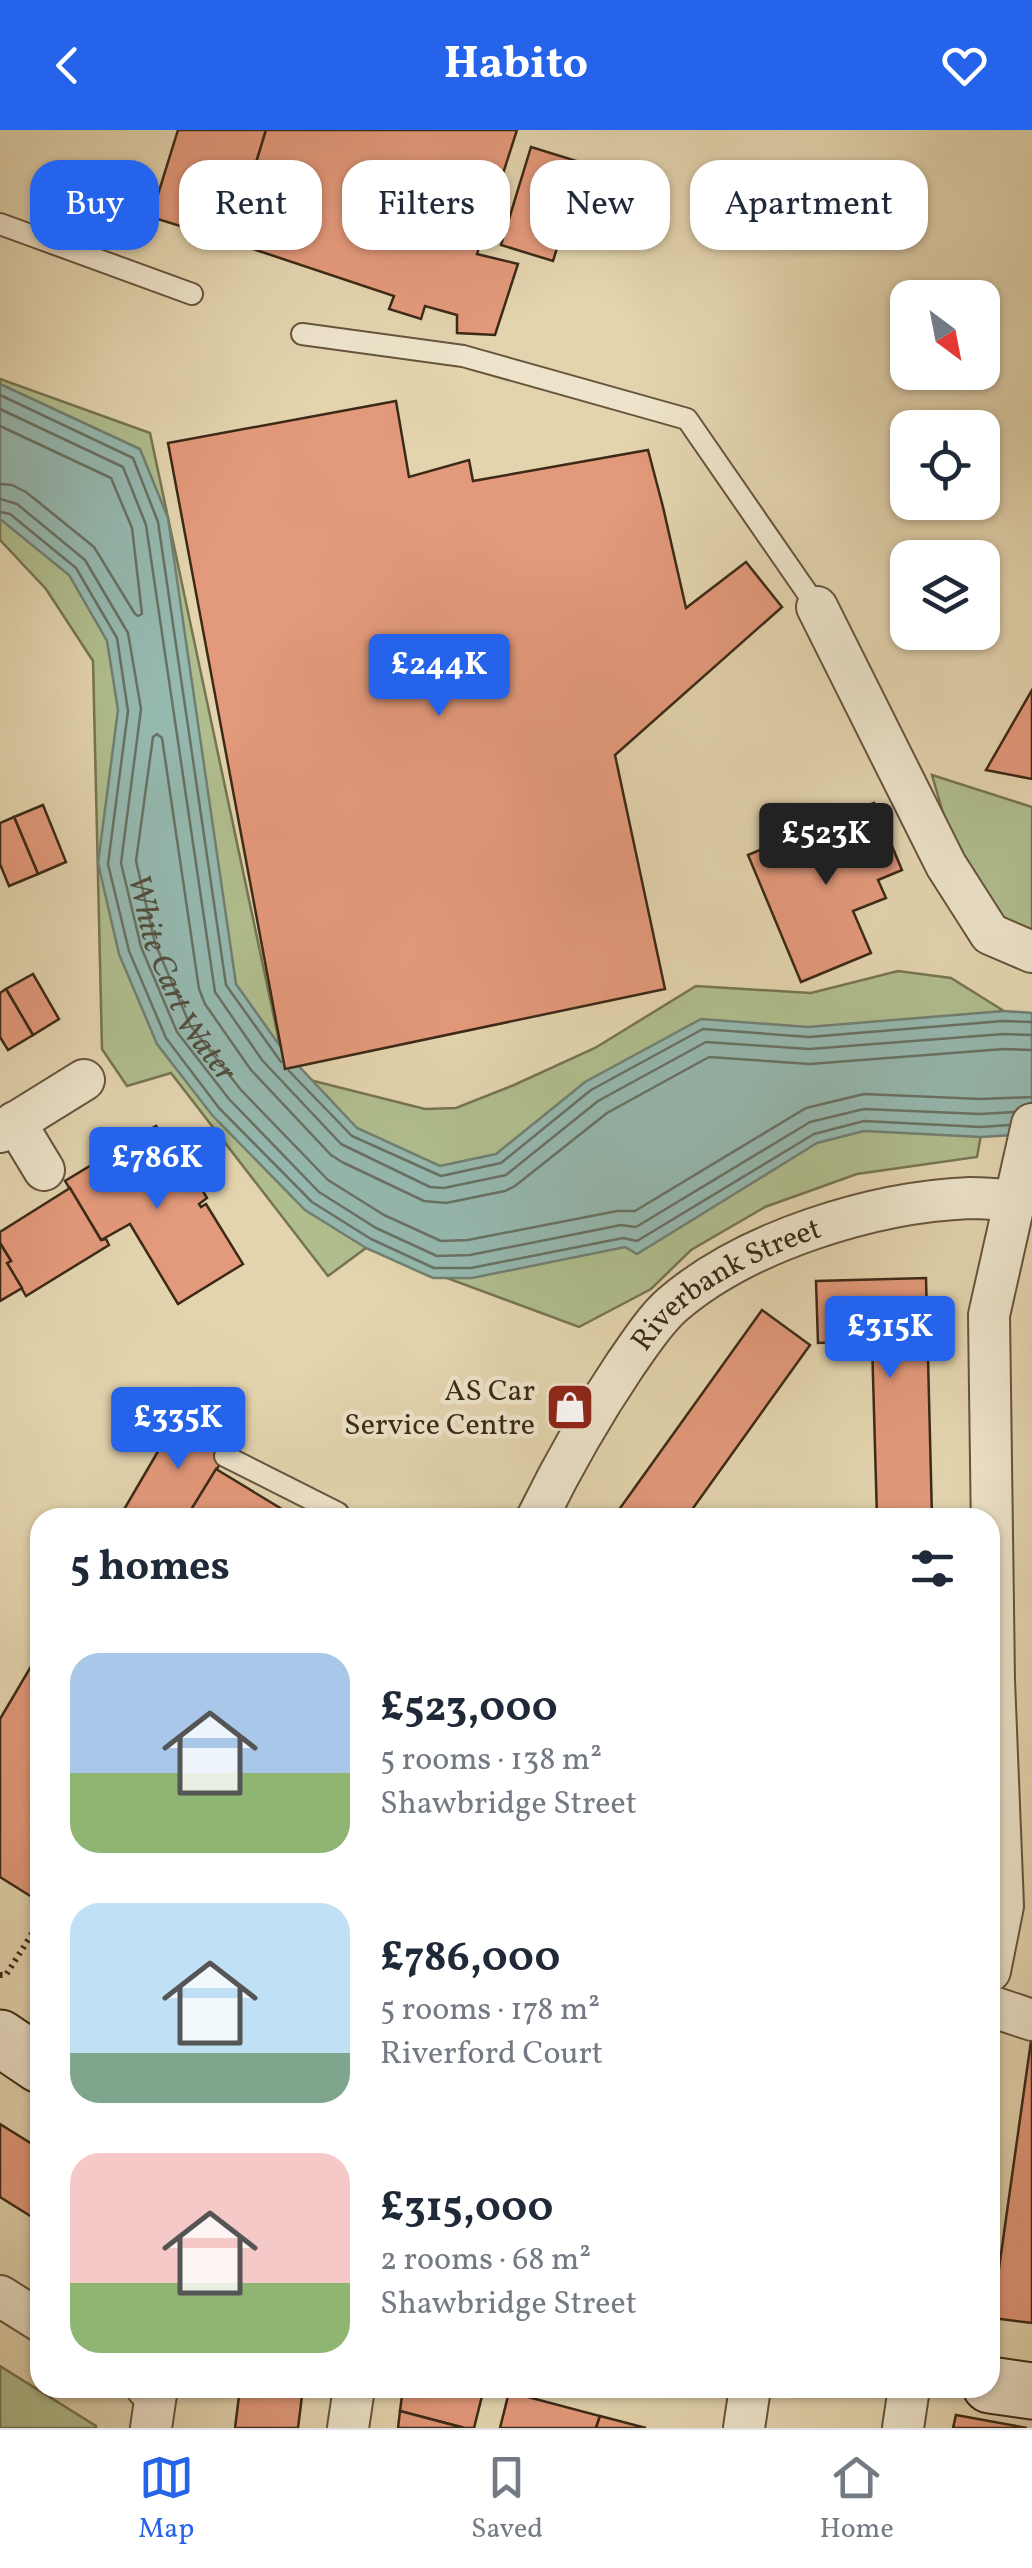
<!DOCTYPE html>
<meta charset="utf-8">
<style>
body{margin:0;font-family:Vollkorn,serif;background:#f2f2f3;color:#1f2937;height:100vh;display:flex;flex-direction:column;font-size:38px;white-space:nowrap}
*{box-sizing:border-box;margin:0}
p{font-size:32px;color:#747a83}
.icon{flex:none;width:55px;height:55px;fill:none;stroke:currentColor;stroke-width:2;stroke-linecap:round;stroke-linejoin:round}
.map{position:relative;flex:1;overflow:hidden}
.panel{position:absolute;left:30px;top:1378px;width:970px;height:890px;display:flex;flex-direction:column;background:#fff;border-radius:30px;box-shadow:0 2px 8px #0004}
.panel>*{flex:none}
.guide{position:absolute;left:30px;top:30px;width:972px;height:90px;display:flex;gap:20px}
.needle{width:65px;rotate:148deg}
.fabs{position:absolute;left:890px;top:150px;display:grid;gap:20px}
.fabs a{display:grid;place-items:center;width:110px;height:110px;border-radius:20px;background:#fff;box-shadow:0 2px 8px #0004;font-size:50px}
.price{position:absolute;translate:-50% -85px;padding:0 22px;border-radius:10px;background:#2563eb;color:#fff;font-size:32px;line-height:65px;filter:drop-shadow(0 2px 5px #0008)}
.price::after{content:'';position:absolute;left:50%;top:60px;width:30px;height:22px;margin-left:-15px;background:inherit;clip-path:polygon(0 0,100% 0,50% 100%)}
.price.selected{background:#222;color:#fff}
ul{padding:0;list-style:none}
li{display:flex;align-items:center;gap:30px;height:250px;padding:0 40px}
li span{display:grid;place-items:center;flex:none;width:280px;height:200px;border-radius:30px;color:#555}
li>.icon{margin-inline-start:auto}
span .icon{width:120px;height:120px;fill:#fffc;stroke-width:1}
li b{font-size:42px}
h2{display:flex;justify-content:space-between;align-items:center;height:120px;padding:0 40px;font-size:42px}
.pill{padding:0 35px;border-radius:30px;background:#fff;box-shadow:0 2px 8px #0004;font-size:35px;line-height:90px}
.pill.selected{background:#2563eb;color:#fff}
header{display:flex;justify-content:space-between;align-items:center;height:130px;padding:0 40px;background:#2563eb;color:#fff;font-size:45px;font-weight:700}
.menu{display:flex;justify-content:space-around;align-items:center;height:140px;border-top:2px solid #e0e1e3;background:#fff;font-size:28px;color:#747a83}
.menu a{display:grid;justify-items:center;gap:5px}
.menu .selected{color:#2563eb}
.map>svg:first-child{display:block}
.green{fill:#b0bd8d;stroke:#767452;stroke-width:2.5}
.water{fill:#95b8af;stroke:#717f72;stroke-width:2.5}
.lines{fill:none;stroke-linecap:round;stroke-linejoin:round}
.shore{stroke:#687163;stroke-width:2.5}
.building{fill:#e3997b;stroke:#3c2a17;stroke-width:2.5}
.lane-casing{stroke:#66543d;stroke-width:24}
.street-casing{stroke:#66543d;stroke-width:44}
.secondary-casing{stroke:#3c2a17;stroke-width:59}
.path{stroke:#3c2a17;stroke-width:6;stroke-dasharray:2.5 5;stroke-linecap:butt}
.lane{stroke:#ede3ca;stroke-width:20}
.street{stroke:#ede3ca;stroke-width:40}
.secondary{stroke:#ede3ca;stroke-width:55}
.labels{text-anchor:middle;stroke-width:9;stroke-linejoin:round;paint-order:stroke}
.street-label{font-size:30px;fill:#3c2a17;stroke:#ede3ca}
.poi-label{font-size:30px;fill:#3c2a17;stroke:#ede3ca;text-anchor:end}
.water-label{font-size:32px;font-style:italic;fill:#524e3d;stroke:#ede3ca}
</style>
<header><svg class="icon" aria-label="back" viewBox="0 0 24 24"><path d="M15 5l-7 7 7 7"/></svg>Habito<svg class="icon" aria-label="heart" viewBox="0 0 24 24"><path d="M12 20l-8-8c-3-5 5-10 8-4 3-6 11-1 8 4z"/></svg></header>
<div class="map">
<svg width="1032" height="2298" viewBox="0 0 1032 2298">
<rect width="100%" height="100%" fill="#e3d4ae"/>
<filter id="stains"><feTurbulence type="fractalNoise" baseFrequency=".002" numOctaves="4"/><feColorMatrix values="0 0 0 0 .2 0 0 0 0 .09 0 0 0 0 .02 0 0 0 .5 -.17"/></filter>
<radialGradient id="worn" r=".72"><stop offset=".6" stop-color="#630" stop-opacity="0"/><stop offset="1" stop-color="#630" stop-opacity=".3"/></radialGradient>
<g class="green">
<polygon points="0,249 150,303 286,944 425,979 456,978 514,955 595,918 696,856 811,863 898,841 951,848 1004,881 977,1027 857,1044 765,1077 691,1120 651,1159 579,1197 366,1118 328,1146 171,943 127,956 102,919 93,531 46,459 0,410"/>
<polygon points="932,645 1032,677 1032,804 995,785 952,714"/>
<polygon points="0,2236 96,2296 96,2298 0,2298"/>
</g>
<polygon class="water" points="0,254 140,319 168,388 236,854 280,916 357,998 440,1036 496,1024 585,952 701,889 808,897 1004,881 1032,883 1032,1004 981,1007 864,1001 817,1013 637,1124 625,1117 472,1148 433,1148 366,1118 305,1080 212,985 157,914 119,824 98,733 118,580 107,511 69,445 0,389"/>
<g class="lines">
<g class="shore">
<polyline points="0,265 133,328 158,392 226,855 281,932"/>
<polyline points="0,279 123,337 146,395 215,862 262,930 341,1014 430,1057 444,1058 506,1045 598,971 706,912 809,919 1004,904 1032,905"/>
<polyline points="0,296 111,348 132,398 142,484 138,486 135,484 94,417 26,362 12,355 0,354"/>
<polyline points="0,369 17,374 85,430 128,503 141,579 121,733 141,817 177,902 229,969 319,1062 376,1098 437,1126 470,1125 621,1095 636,1097 810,992 864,979 981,984 1014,982"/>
<polyline points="0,382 10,384 76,438 117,508 128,581 108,734 129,821 166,908 219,978 312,1072 371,1109 434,1138 471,1138 623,1108 637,1111 814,1004 864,991 981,997 1009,995"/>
<path id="s1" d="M1032,920L1004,919L810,934L709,927L607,983L515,1056L505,1061L446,1073L424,1071L342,1032L331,1025L251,940L205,874L199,859L162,608L157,604L153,607L136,731L155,813L190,895L241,960L328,1050L384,1085L441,1111L468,1110L617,1081H635L806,978L864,964L981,969L1032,967"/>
<polyline points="289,941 352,1006 441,1046 501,1033 591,960 703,899 809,907 1003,891 1032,892"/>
</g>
</g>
<g class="building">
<polygon points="178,0 266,0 232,112 151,87"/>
<polygon points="266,0 517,0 477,124 518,134 495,205 457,203 457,185 425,176 421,189 389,179 394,166 232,112"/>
<polygon points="531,17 583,33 553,131 501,115"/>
<polygon points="396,271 409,347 469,330 473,351 648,320 663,377 686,478 746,432 782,477 615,625 665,859 285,939 168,313"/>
<polygon points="1032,560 1032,649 986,640"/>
<polygon points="874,673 902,740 878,750 886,768 853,781 871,823 801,852 748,725"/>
<polygon points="43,675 66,732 38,744 14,687"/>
<polygon points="14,687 38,744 9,756 0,734 0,693"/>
<polygon points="33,844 59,889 33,905 6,859"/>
<polygon points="6,859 33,905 8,920 0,907 0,863"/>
<polygon points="156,996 172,1023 178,1019 207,1068 199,1074 201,1077 206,1074 243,1134 178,1174 130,1094 101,1110 65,1051"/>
<polygon points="70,1058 101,1110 106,1109 109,1115 26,1166 7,1133 11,1131 0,1113 0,1102"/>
<polygon points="0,1113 11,1131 7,1133 22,1158 0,1171"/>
<polygon points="926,1148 932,1388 877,1388 872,1211 818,1213 816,1151"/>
<polygon points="762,1180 810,1215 686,1388 613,1388"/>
<polygon points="181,1282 233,1312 225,1326 186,1388 119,1388"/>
<polygon points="216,1339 290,1384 288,1388 186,1388"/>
<polygon points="40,1521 40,1772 0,1747 0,1589"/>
<polygon points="1031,1911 1032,1911 1032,2193 992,2188"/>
<polygon points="0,1994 40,2019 40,2092 0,2067"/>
<polygon points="240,2258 299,2258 298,2265 302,2266 298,2298 235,2298"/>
<polygon points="403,2258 484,2258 474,2298 465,2298 400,2281"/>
<polygon points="509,2262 600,2286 596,2298 500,2298"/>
<polygon points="400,2281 464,2298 398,2298"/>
<polygon points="956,2285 1027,2298 953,2298"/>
<polygon points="600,2286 646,2298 596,2298"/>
</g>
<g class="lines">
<g class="lane-casing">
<g id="lane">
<polyline points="0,94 192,164"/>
<polyline points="302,204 463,226 687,289 817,477"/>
<polyline points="225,1326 338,1383"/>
</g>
</g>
<g class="street-casing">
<g id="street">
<polyline points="817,477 946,735 990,804 1032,822"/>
<polyline points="15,992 44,1040"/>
<polyline points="0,1002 84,950"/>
<path id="s2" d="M537,1388C563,1335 592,1284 625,1235C639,1215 654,1191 672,1175C746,1111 873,1072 970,1068C985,1068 1001,1070 1016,1070"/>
<polyline points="990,1841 1003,1776 994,1550 989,1185 1032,994"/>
<polyline points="990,1876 1032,1890"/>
<polyline points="0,2166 40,2191"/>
<polyline points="147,2258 156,2264 151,2298"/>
<polyline points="348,2298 354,2258"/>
<polyline points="744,2298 750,2258"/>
<polyline points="903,2298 909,2258"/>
</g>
</g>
<g class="secondary-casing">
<g id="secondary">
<polyline points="0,1908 40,1935"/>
<polyline points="990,2255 1032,2261"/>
</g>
</g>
<polyline class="path" points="0,1845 6,1845 40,1791"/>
<use href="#lane" class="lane"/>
<use href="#street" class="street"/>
<use href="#secondary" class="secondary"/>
</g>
<defs>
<g id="shop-square" transform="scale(2.5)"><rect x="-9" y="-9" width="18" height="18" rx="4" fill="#8f2418" stroke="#ede3ca"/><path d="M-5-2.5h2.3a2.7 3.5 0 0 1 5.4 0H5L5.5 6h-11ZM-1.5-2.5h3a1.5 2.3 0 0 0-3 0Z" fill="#fff"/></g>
</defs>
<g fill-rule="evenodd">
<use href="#shop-square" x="570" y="1277"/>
</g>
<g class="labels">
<g class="street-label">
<text dy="10" stroke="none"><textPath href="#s2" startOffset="310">Riverbank Street</textPath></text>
</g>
<g class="poi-label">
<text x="535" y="1270">AS Car<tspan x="535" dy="34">Service Centre</tspan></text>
</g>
<g class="water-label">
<text dy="11" stroke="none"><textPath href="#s1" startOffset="1485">White Cart Water</textPath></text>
</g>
</g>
<rect width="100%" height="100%" filter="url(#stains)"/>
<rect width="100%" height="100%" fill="url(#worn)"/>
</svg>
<div class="fabs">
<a><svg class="needle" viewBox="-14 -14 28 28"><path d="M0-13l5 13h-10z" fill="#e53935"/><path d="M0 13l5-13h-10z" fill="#747a83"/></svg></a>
<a><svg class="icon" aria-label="locate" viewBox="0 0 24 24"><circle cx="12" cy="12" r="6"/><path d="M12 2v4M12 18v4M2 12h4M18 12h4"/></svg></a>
<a><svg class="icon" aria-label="layers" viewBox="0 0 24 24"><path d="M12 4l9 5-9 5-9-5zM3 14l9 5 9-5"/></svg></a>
</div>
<b class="price" style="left:439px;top:589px">£244K</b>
<b class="price selected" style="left:826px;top:758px">£523K</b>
<b class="price" style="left:157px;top:1082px">£786K</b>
<b class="price" style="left:890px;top:1251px">£315K</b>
<b class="price" style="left:178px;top:1342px">£335K</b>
<div class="guide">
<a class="pill selected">Buy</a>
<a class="pill">Rent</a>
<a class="pill">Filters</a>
<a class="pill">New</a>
<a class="pill">Apartment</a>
</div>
<section class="panel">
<h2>5 homes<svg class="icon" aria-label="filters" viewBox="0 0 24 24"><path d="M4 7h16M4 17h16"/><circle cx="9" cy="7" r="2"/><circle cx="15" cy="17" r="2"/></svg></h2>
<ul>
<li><span style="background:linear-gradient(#a9c7e8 60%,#8fb573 0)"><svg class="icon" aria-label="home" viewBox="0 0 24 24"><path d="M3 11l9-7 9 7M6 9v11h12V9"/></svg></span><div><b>£523,000</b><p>5 rooms · 138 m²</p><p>Shawbridge Street</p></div></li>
<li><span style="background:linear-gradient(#bfe0f5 75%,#7fa58c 0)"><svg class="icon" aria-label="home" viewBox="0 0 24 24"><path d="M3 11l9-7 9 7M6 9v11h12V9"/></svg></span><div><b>£786,000</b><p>5 rooms · 178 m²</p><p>Riverford Court</p></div></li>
<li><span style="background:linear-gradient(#f6c9c9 65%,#8fb573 0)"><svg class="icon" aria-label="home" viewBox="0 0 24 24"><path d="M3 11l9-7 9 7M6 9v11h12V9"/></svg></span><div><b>£315,000</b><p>2 rooms · 68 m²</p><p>Shawbridge Street</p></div></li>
</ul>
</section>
</div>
<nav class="menu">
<a class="selected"><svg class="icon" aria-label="map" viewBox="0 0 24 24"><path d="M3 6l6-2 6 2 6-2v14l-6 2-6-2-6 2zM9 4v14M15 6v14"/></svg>Map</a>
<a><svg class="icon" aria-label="saved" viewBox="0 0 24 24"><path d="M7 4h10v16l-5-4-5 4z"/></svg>Saved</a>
<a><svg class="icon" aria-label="home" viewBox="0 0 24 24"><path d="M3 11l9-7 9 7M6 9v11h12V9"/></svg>Home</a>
</nav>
